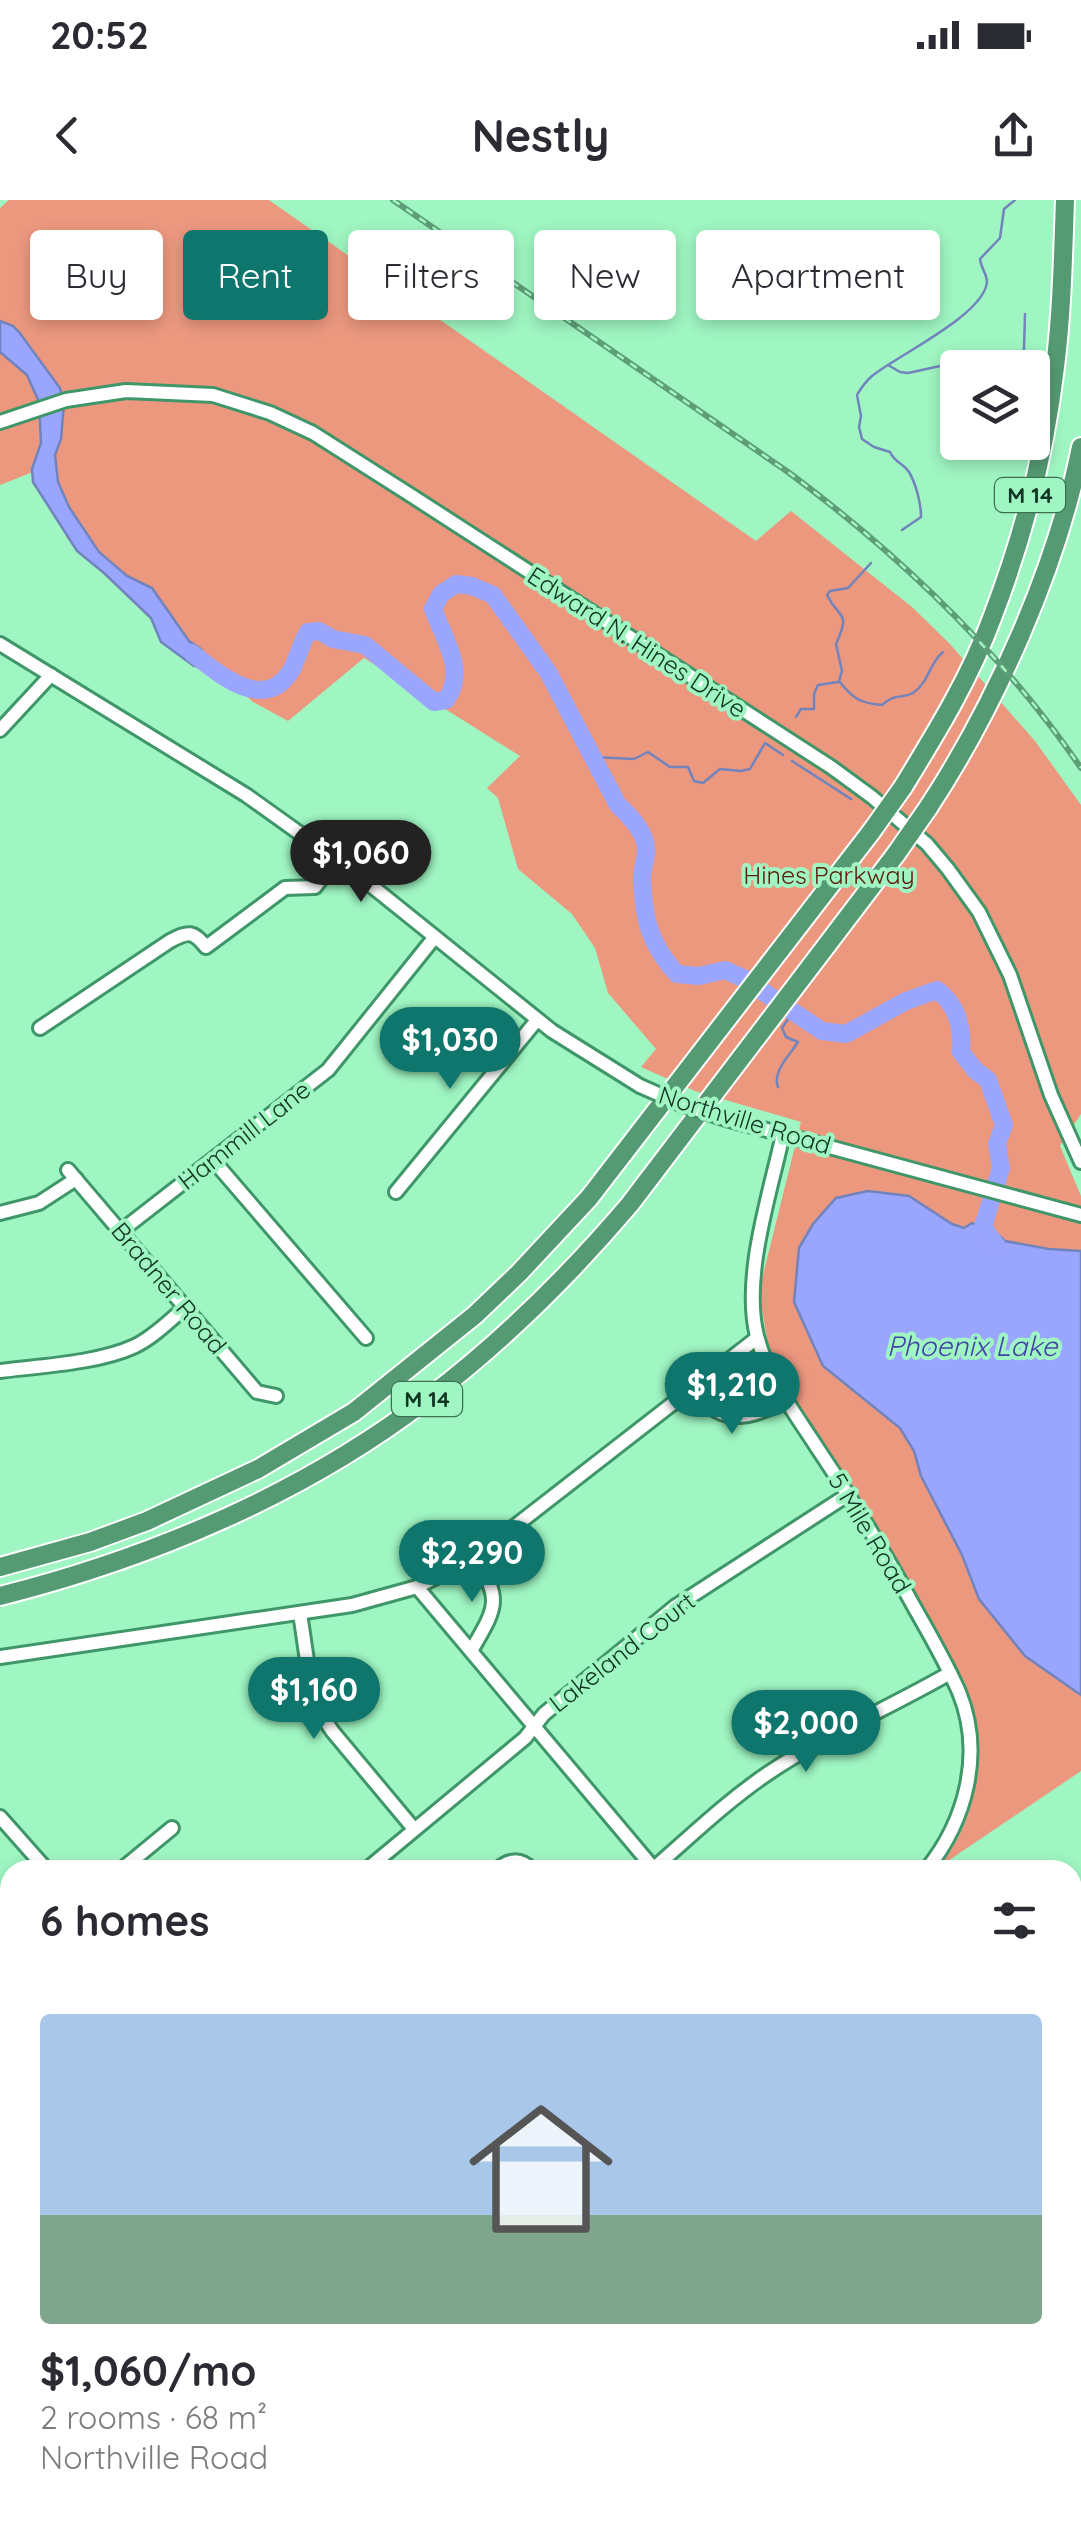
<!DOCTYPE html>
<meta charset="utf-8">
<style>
body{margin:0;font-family:Quicksand,sans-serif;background:#f2f2f3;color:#2b2b33;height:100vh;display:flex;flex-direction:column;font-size:38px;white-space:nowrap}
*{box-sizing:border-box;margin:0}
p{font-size:32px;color:#7c7c81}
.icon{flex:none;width:55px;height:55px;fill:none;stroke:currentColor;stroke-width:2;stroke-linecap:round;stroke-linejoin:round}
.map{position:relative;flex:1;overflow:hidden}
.panel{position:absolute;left:0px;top:1660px;width:1082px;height:672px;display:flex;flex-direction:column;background:#fff;border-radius:30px 30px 0 0;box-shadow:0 5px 15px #0003}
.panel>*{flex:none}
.guide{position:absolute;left:30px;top:30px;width:1022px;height:90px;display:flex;gap:20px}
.tools{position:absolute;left:940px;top:150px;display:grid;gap:20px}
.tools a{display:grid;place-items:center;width:110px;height:110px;border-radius:10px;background:#fff;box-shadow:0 5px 15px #0003;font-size:50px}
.price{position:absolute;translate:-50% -85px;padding:0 22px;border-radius:35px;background:#0f766e;color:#fff;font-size:32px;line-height:65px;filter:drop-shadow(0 2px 5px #0008)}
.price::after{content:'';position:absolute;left:50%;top:60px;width:30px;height:22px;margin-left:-15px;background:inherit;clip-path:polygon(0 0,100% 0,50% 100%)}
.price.active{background:#222;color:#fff}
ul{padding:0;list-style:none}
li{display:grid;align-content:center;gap:20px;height:530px;padding:0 40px}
li span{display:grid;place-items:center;height:310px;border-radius:10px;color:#555}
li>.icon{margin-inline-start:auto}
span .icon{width:180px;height:180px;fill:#fffc;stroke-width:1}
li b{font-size:42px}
h2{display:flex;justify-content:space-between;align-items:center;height:120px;padding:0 40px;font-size:42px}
.pill{padding:0 35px;border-radius:10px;background:#fff;box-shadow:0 5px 15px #0003;font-size:35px;line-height:90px}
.pill.active{background:#0f766e;color:#fff}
.status{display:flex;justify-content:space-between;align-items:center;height:70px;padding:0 50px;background:#fff;direction:ltr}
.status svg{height:28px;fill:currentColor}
header{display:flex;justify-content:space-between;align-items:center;height:130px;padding:0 40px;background:#fff;font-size:45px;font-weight:700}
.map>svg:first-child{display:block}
.green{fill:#ec987f}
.water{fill:#9aa5fe;stroke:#7184bc;stroke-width:2.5}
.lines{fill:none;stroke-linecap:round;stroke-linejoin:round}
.stream{stroke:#7184bc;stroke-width:2.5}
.river{stroke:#9aa5fe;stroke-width:18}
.minor-casing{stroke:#3f9668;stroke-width:18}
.highway-casing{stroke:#fff;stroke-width:22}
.minor{stroke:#fff;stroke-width:12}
.highway{stroke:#549b73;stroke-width:18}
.rail-casing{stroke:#5d9d78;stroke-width:6}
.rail{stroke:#9ff6c2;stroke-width:2.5;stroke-dasharray:8;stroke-linecap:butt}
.minor-bridge-casing{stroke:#3f9668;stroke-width:18;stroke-linecap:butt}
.highway-bridge-casing{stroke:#fff;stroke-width:22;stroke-linecap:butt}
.minor-bridge{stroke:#fff;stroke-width:12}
.highway-bridge{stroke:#549b73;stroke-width:18}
.labels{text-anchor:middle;stroke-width:8;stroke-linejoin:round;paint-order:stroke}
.shield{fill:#9ff6c2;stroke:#3c7053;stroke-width:2.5}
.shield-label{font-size:22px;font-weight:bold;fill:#113623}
.street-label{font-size:25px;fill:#113623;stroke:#9ff6c2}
.park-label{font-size:25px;fill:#5e200d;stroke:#9ff6c2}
.water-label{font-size:28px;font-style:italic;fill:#4243a8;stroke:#9ff6c2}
</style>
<div class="status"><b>20:52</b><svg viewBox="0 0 49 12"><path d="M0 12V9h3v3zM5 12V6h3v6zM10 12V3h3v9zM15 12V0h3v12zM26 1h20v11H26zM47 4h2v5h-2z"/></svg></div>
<header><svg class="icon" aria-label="back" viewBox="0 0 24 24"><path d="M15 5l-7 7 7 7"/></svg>Nestly<svg class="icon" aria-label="share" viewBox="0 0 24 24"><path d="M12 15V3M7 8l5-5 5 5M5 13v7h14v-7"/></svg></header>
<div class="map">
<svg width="1081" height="2332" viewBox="0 0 1081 2332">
<rect width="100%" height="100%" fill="#9ff6c2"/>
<path class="green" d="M9,0H269L756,341L791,311L912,407L949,443L1035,541L1081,605V914L1060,946L1081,996V1571L939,1667C986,1607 987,1537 956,1469L863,1306L781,1176L768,1145L762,1109L761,1083L801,922L695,891L641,867L656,849L608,793L595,748L572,714L518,669L498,598L487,588L520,556L364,458L288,521L253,502L68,340L38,270L0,285V8Z"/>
<g class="water">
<polygon points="0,121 13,126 19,132 60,188 64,203 61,239 55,255 58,282 69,307 99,352 127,376 152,388 189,441 201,449 209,466 194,466 161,442 151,418 104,373 77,351 33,282 32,269 41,243 39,202 27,175 0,152"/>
<polygon points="868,991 909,996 952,1024 964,1028 972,1023 993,1030 1005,1041 1049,1049 1081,1051 1081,1495 1025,1456 979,1399 962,1355 921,1276 914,1251 900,1228 823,1166 794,1102 799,1048 813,1024 836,998"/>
</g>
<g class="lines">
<g class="stream">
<polyline points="888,165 900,172 908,173 977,158 999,168"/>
<polyline points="1015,168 1024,149 1025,114"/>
<path d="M902,330L921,317C921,303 916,284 909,272C903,263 895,263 890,252L874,247L862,239L859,227L861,216L857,195C861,188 865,182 872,176C898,155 984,115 987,82C987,74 981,68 980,59L1000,38L1004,9L1015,0"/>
<path d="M871,363L848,388L830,391L827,395C840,421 851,410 836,444L842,471L839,481C853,499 860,503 882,505C896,492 901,500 913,493C929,482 930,462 943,452"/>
<polyline points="796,517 801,509 814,509 814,494 818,485 838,482"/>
<polyline points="593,557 634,559 648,552 670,567 688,567 694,581 703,583 720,569 741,571 750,569 765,543 783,555"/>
<polyline points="792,561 851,599"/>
<path d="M778,887C772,871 790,855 798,842L786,837L782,828L793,812"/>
</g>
<path class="river" d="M192,453C219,474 266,515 292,469C298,457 301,444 308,432L319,431L333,439L365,445L434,502L446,500C467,471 444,439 433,409L441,394L456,384L472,386L493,395L548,472L618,605C630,616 646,632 646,650C646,661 641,671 642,681C644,720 650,745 677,774L699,776L725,770L754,783L765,793L822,831L846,834L906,801L937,790C957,805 963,827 961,852L975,870L988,880L1004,925L997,944L1001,968L983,1027L997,1046"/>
<g class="minor-casing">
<g id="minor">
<polyline points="0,222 66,200 126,191 213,195 270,213 313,233 412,296 831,567 872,597 927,644 948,669 979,712 1010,775 1051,895 1081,962"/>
<polyline points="0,444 246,595 358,675 552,831 640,886"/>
<polyline points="0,530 51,475"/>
<path d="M40,828L170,741C189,731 193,731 206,747L285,688L315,687L336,659"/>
<polyline points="726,919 1081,1015"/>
<path d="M783,934C770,994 742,1077 757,1136C768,1179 795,1213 818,1249C852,1300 884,1351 913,1405C929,1433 946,1462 959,1492C984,1553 966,1621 926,1670"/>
<polyline points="213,960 366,1138"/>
<polyline points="68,970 257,1192 276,1196"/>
<polyline points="396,992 537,820"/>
<polyline points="0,1013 39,1003 76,979"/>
<polyline points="121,1031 328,870 434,738"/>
<path d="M0,1171C40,1166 99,1163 135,1146C154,1137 170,1120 186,1107"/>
<path d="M695,1187C702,1195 708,1205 717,1211C738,1223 766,1211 785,1200"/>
<polyline points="417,1387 655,1670"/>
<path d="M300,1414C307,1453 308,1500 333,1532L414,1629"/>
<path d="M471,1451C495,1409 504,1400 474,1358"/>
<polyline points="0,1457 352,1405 417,1387 474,1358 757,1138"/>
<polyline points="0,1617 47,1670"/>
<path d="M654,1668C691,1636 726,1602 767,1574C825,1535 889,1508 950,1473"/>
<polyline points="121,1670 172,1628"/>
<polyline points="366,1670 525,1538 544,1514 676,1406 849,1294"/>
<path d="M497,1670C509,1659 521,1658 532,1670"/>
<polyline points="0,1748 10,1742"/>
<polyline points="1072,1770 1081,1749"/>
<polyline points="1072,1890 1081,1903"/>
<polyline points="0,1915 10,1927"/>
<polyline points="0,2098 10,2103"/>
<polyline points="0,2130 10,2110"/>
<polyline points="1072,2146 1081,2156"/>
<polyline points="201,2322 214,2332"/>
<polyline points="431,2322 439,2332"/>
<polyline points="816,2322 825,2332"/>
<polyline points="13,2332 27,2322"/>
<polyline points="173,2332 181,2322"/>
<polyline points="221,2332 229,2322"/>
</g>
</g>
<g class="highway-casing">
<g id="highway">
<path d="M903,587C936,533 970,478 992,418C1023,338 1045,252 1055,167C1062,112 1063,56 1065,0"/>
<path d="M928,608C995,506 1057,368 1081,247"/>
<polyline points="0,1367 90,1342 147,1321 258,1269 354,1212 475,1115 519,1073 589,998 871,632"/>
<path d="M0,1396C151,1358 303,1294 427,1199C502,1142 569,1076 630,1004L896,654"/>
</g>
</g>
<use href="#minor" class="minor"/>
<use href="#highway" class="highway"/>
<g class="rail-casing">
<path id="rail" d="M393,0L788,272C900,355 1002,453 1081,568"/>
</g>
<use href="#rail" class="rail"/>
<g class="minor-bridge-casing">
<polyline id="minor-bridge" points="640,886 683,905 726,919"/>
</g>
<g class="highway-bridge-casing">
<g id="highway-bridge">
<polyline points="871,632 903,587"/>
<polyline points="896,654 928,608"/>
</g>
</g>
<use href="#minor-bridge" class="minor-bridge"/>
<use href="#highway-bridge" class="highway-bridge"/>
</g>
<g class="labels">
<g class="shield">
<rect x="995" y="278" width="70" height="34" rx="8"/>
<rect x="392" y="1182" width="70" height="34" rx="8"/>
</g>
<g class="shield-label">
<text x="1030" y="303">M 14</text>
<text x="427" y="1207">M 14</text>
</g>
<g class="street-label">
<text transform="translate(637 442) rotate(33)" y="9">Edward N. Hines Drive</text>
<text transform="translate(745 920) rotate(17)" y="9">Northville Road</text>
<text transform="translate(244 935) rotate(-38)" y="9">Hammill Lane</text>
<text transform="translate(169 1088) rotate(50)" y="9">Bradner Road</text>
<text transform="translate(870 1333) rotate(59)" y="9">5 Mile Road</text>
<text transform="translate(622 1452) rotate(-38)" y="9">Lakeland Court</text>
</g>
<g class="park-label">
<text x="829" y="684">Hines Parkway</text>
</g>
<g class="water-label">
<text x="972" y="1156">Phoenix Lake</text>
</g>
</g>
</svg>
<div class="tools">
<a><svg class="icon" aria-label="layers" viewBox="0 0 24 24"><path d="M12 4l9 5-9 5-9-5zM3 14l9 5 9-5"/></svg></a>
</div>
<b class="price active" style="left:361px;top:705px">$1,060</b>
<b class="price" style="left:450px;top:892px">$1,030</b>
<b class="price" style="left:732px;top:1237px">$1,210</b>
<b class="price" style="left:472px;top:1405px">$2,290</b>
<b class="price" style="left:314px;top:1542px">$1,160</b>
<b class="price" style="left:806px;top:1575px">$2,000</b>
<div class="guide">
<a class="pill">Buy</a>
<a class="pill active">Rent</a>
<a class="pill">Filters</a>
<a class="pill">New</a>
<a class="pill">Apartment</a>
</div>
<section class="panel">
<h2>6 homes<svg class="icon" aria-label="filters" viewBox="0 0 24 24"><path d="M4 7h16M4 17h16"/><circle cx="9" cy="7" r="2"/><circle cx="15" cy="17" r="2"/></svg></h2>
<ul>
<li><span style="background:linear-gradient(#a9c7e8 65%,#7fa58c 0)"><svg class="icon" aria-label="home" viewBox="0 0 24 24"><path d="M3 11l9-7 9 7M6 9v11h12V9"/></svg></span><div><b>$1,060/mo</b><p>2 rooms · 68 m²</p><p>Northville Road</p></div></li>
</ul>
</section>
</div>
